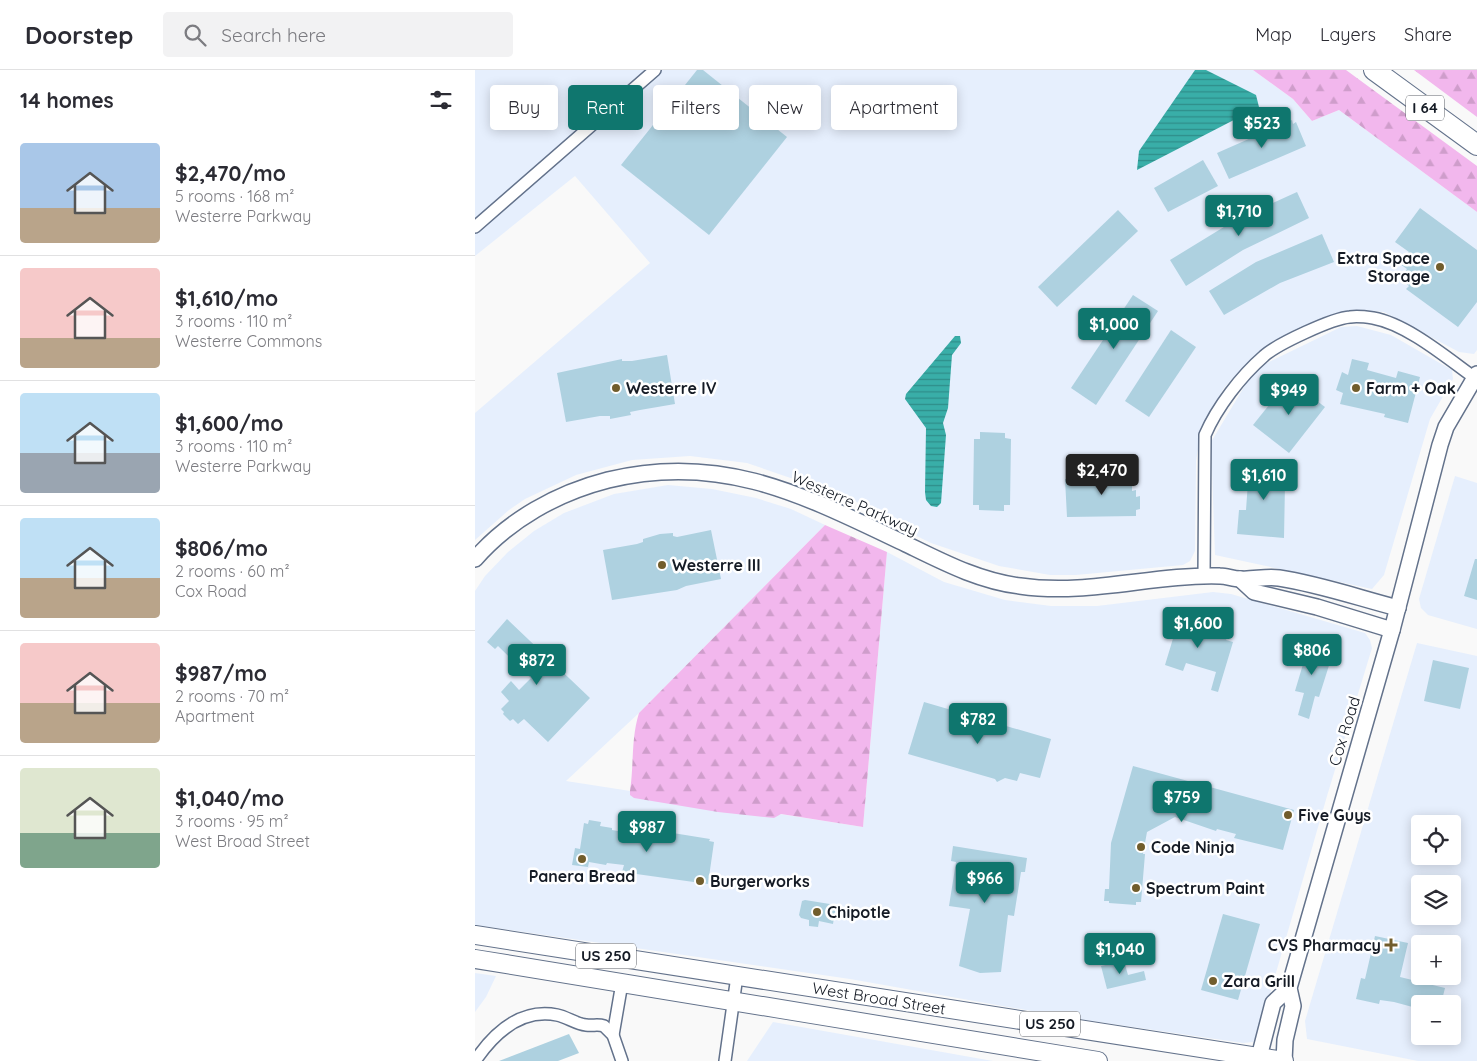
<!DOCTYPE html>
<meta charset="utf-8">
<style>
body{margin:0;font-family:Quicksand,sans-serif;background:#f2f2f3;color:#2b2b33;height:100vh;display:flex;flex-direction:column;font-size:19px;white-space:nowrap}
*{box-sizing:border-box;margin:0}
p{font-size:16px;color:#7c7c81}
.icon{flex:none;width:28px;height:28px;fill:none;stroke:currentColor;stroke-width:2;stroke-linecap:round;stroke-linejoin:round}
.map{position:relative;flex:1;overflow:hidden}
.sheet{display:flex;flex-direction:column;background:#fff;width:475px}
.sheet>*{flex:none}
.guide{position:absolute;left:15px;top:15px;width:475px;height:45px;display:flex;gap:10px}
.fabs{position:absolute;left:936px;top:745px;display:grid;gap:10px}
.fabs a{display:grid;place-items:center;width:50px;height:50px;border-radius:5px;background:#fff;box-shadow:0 2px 12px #0003;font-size:25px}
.price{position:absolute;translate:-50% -42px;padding:0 11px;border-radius:5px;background:#0f766e;color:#fff;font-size:16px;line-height:32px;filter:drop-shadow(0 1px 2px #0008)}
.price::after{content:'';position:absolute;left:50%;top:30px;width:15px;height:11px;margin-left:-8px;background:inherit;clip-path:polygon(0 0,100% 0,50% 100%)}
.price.active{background:#222;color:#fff}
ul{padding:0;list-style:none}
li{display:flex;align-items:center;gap:15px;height:125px;padding:0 20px}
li+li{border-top:1px solid #e1e1e2}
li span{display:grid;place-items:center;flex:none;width:140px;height:100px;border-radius:5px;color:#555}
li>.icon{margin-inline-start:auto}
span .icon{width:60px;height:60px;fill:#fffc;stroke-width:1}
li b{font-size:21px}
h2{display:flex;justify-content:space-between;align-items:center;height:60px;padding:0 20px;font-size:21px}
.tag{padding:0 18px;border-radius:5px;background:#fff;box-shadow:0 2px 12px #0003;font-size:18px;line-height:45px}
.tag.active{background:#0f766e;color:#fff}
header{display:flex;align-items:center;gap:30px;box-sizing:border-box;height:70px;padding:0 25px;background:#fff;border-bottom:1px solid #e1e1e2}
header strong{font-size:24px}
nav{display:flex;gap:28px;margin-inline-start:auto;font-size:18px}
.search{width:350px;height:45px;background:#f2f2f3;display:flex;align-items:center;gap:12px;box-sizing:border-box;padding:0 18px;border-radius:5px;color:#7c7c81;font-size:19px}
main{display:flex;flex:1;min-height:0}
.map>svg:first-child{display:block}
.built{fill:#e6effd;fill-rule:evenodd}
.forest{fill:url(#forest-firs)}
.water{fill:url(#water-rules)}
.building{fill:#aed1e0}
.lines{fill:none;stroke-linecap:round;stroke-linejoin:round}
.street-casing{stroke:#63728b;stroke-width:14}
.secondary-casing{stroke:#63728b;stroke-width:18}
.primary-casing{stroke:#63728b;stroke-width:20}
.highway-casing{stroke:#63728b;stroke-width:22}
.street{stroke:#fff;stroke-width:11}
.secondary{stroke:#fff;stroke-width:15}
.primary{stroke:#fff;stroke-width:18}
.highway{stroke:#fff;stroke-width:20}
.poi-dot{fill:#715d2c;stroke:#fff;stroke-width:2}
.labels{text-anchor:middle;stroke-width:5;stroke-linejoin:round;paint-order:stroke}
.shield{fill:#fff;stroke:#5b5f66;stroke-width:1}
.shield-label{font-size:15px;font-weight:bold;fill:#151b25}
.poi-label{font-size:16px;font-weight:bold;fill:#151b25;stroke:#fff;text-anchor:start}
.street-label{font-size:16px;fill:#151b25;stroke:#fff}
</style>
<header>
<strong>Doorstep</strong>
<div class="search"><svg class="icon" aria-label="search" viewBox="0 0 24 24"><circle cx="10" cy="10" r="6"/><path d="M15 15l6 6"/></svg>Search here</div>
<nav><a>Map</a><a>Layers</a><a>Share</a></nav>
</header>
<main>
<section class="sheet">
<h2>14 homes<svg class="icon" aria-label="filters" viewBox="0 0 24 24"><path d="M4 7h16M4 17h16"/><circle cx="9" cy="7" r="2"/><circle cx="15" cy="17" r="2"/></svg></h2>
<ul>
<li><span style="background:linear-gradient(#a9c7e8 65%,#b9a48a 0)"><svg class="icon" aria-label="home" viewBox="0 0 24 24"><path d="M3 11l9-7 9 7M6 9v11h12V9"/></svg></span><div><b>$2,470/mo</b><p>5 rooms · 168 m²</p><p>Westerre Parkway</p></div></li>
<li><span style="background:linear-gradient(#f6c9c9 70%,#b9a48a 0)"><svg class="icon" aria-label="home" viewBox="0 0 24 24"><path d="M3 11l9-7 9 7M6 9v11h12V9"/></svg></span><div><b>$1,610/mo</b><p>3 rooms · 110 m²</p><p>Westerre Commons</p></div></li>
<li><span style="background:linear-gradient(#bfe0f5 60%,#9aa5b1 0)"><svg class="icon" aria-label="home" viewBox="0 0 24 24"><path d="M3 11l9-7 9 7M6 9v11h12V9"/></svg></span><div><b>$1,600/mo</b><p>3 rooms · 110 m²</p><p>Westerre Parkway</p></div></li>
<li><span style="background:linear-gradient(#bfe0f5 60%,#b9a48a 0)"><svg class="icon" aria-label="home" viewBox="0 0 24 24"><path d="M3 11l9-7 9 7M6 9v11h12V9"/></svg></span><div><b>$806/mo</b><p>2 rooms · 60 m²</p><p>Cox Road</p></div></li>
<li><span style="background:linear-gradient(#f6c9c9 60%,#b9a48a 0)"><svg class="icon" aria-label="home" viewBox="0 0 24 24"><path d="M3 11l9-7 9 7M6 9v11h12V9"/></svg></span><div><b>$987/mo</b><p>2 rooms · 70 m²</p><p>Apartment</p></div></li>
<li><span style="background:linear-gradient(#dfe7d0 65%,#7fa58c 0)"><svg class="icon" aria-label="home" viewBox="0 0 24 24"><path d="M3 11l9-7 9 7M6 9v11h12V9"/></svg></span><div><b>$1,040/mo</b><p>3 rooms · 95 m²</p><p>West Broad Street</p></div></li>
</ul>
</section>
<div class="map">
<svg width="1002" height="991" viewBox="0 0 1002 991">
<defs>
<pattern id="forest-firs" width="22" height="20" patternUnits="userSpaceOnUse" patternTransform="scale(1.25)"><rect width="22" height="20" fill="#f2b7ed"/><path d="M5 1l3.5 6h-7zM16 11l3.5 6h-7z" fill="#cf9dcb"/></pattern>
<pattern id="water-rules" width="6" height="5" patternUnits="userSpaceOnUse" patternTransform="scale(1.25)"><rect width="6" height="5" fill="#39aea8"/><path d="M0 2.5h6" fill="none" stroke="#2f8d89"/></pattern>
</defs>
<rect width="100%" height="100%" fill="#f9f9f9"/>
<g class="built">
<polygon points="0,0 778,0 818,29 837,51 864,40 1002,142 1002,280 999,284 984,282 909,242 897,241 852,246 791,278 769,296 749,318 727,356 721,391 720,481 715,491 708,495 601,505 575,505 524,496 456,473 415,453 377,429 272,393 215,386 157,390 101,405 50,429 34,440 0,470 0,343 175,193 100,106 0,186"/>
<polygon points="882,256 916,265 977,300 978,309 955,349 909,505 897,519 740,485 736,372 772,312 788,295 866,257"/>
<polygon points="980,406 1002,413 1002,559 953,545 946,538 944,529"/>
<polygon points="193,415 237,419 281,428 316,439 350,455 164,643 91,711 388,757 412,482 469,512 530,530 576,536 622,536 738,522 756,524 890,563 895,570 897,578 852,726 783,965 778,972 768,973 596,948 375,909 0,855 0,521 10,506 33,482 59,461 89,443 139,424"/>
<path d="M942,573L1002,586V991H943L832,969L830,951ZM945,754H978V786H945ZM945,814H978V846H945ZM945,874H978V906H945ZM945,934H978V966H945Z"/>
<polygon points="0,903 21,906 11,927 0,942"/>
<polygon points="298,952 518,991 272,991"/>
</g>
<g class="forest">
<polygon points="778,0 871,0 1002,96 1002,142 864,40 837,51 818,29"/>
<polygon points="939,0 1002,0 1002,47"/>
<path d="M350,455L412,482L388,757L306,744L299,748L243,742L159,728L155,725V721C159,695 156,668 164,643Z"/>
</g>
<g class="water">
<polygon points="720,0 731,0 781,25 784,37 662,100 664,81"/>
<polygon points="480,266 485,266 486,273 477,285 473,338 468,353 471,365 466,433 462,437 456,436 451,430 450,422 451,358 430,329 431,324"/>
</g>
<g class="building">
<polygon points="222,0 228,0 312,67 234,165 146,95"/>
<polygon points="817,50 818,54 821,52 831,76 754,109 742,83"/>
<polygon points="728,90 743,116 693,142 679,118"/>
<polygon points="822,122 834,148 768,180 711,216 695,190 762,149"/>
<polygon points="945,138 1002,180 1002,232 983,257 931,219 934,216 929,212 932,209 927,206 932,199 925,194 934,182 920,172"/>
<polygon points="643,140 663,161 582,237 563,217"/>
<polygon points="847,164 859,192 805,213 749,245 734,221 781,192"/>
<polygon points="658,225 683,241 621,335 596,318"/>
<polygon points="696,260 721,277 674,347 650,331"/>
<polygon points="192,285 200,334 165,340 155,342 156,345 135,349 135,346 125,346 91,352 82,303 147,289 147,291 157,291"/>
<polygon points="877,289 894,293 892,300 921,308 923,301 945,307 933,353 909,347 910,344 865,334 868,323 861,320 867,302 873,305"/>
<polygon points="814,310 850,337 814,383 778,355"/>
<polygon points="505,362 530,363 530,368 536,369 535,435 529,435 529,441 504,440 504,435 498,435 499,369 505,369"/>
<polygon points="766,394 814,398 813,414 810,414 809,468 762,464 764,440 771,440 773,412 765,412"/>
<polygon points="649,399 649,407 657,406 657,421 661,420 661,427 665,426 665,439 661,440 661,446 592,447 590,409 624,408 624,400"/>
<polygon points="236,460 246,509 211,516 202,520 137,530 128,480 162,474 168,472 168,469 185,464 198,463 198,466 202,467"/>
<polygon points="1000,489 1002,489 1002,530 989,526"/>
<polygon points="707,541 724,546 721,559 752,568 751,570 758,572 743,622 736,620 741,602 711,593 708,601 690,595 700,562 697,561 699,552 703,553"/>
<polygon points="32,549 115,628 73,672 49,649 43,654 38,649 35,651 28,644 29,642 26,639 34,631 26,622 36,611 44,620 56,608 23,576 20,579 12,572"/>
<polygon points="837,564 845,566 841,582 857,586 844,627 840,626 834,649 823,645 829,623 820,621"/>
<polygon points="958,590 994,598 985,639 949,631"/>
<polygon points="449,632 576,669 565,708 545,703 542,711 530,708 522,712 520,709 433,684"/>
<polygon points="658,696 819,740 808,780 759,768 761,764 742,759 741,761 700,747 672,762 668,784 670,784 666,832 661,832 661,835 634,833 634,831 629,831 630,819 634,819 636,773"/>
<polygon points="114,750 126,752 125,756 137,758 137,760 166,765 167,758 235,769 234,771 239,772 233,814 147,802 149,795 132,793 131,795 114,792 113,797 97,795 100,778 105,779 109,753 113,754"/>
<polygon points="478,776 552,788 550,802 546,802 539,846 533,845 526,902 505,903 484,896 495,839 474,836 481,792 476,791"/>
<polygon points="330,830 361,835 358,854 344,851 343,857 334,856 334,850 326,848 324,845 327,831"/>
<polygon points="748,844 785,854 763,930 726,920"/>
<polygon points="900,866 933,873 925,907 970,918 966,934 945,934 945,939 919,932 905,930 904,934 881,929 886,908 890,909"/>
<polygon points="649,891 653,905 669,901 671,910 632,919 626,896"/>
<polygon points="94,964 104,983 83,991 24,991"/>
</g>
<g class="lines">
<g class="street-casing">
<g id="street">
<polyline points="0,157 180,0"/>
<path d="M729,507L730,365C742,337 766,306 789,286C802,274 858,248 875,247C882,246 891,247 898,248C932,254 972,288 1000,308"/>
<polyline points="138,965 147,913"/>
<path d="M0,991C19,963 46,938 82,945C92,947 101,954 111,955C118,956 123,954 129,956L138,965L147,991"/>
<polyline points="250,991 262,906"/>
</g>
</g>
<g class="secondary-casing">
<g id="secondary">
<path d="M0,489C34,450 82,423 133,410C248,382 330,426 431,474C468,492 504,511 545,516C613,526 678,504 745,506C752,506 758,509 765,509C778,510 791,506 804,508C844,514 884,528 923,538"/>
<polyline points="765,509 779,522 842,537 917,560"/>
<polyline points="783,991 798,933 814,918"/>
<polyline points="809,991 810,970 818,936 814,918 917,560 965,375 971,357 1002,304"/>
</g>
</g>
<g class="primary-casing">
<g id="primary">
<polyline points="0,865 809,991"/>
<polyline points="0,889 623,991"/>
</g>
</g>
<g class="highway-casing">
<polyline id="highway" points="899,0 1002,75"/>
</g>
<use href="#street" class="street"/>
<use href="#secondary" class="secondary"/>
<use href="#primary" class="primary"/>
<use href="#highway" class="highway"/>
</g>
<g class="poi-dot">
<circle cx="965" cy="197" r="5"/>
<circle cx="141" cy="318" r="5"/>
<circle cx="881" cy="318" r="5"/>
<circle cx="187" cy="495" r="5"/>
<circle cx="813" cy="745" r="5"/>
<circle cx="666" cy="777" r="5"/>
<circle cx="107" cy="789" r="5"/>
<circle cx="225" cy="811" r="5"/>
<circle cx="661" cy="818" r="5"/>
<circle cx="342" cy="842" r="5"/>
<path d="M913.5 867.5h5v5h5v5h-5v5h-5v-5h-5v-5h5z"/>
<circle cx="738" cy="911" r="5"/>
</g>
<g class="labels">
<g class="shield">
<rect x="931" y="25.5" width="38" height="25" rx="4"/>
<rect x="101" y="873.5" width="60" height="25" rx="4"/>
<rect x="545" y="941.5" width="60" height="25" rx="4"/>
</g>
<g class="shield-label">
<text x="950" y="43">I 64</text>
<text x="131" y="891">US 250</text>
<text x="575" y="959">US 250</text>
</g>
<g class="poi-label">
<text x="955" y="194" text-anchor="end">Extra Space<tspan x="955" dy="18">Storage</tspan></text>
<text x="151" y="324">Westerre IV</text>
<text x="891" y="324">Farm + Oak</text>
<text x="197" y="501">Westerre III</text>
<text x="823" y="751">Five Guys</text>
<text x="676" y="783">Code Ninja</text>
<text x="107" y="812" text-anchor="middle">Panera Bread</text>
<text x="235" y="817">Burgerworks</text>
<text x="671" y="824">Spectrum Paint</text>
<text x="352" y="848">Chipotle</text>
<text x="906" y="881" text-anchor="end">CVS Pharmacy</text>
<text x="748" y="917">Zara Grill</text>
</g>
<g class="street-label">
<text transform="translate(380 433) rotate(24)" y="6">Westerre Parkway</text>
<text transform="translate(869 661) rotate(-73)" y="6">Cox Road</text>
<text transform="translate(404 928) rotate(9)" y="6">West Broad Street</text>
</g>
</g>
</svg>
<div class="fabs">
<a><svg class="icon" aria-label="locate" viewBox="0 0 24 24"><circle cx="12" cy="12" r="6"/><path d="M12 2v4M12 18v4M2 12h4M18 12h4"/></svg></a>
<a><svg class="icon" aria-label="layers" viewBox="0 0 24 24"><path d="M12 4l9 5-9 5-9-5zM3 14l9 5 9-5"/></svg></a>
<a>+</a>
<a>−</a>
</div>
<b class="price" style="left:787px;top:79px">$523</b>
<b class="price" style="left:764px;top:167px">$1,710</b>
<b class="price" style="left:639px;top:280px">$1,000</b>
<b class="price" style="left:814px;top:346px">$949</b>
<b class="price active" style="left:627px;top:426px">$2,470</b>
<b class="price" style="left:789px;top:431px">$1,610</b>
<b class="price" style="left:723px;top:579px">$1,600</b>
<b class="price" style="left:837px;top:606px">$806</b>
<b class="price" style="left:62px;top:616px">$872</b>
<b class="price" style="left:503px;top:675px">$782</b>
<b class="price" style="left:707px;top:753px">$759</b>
<b class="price" style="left:172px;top:783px">$987</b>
<b class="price" style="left:510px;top:834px">$966</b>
<b class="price" style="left:645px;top:905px">$1,040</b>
<div class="guide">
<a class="tag">Buy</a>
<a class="tag active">Rent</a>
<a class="tag">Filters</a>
<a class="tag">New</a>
<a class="tag">Apartment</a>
</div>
</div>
</main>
